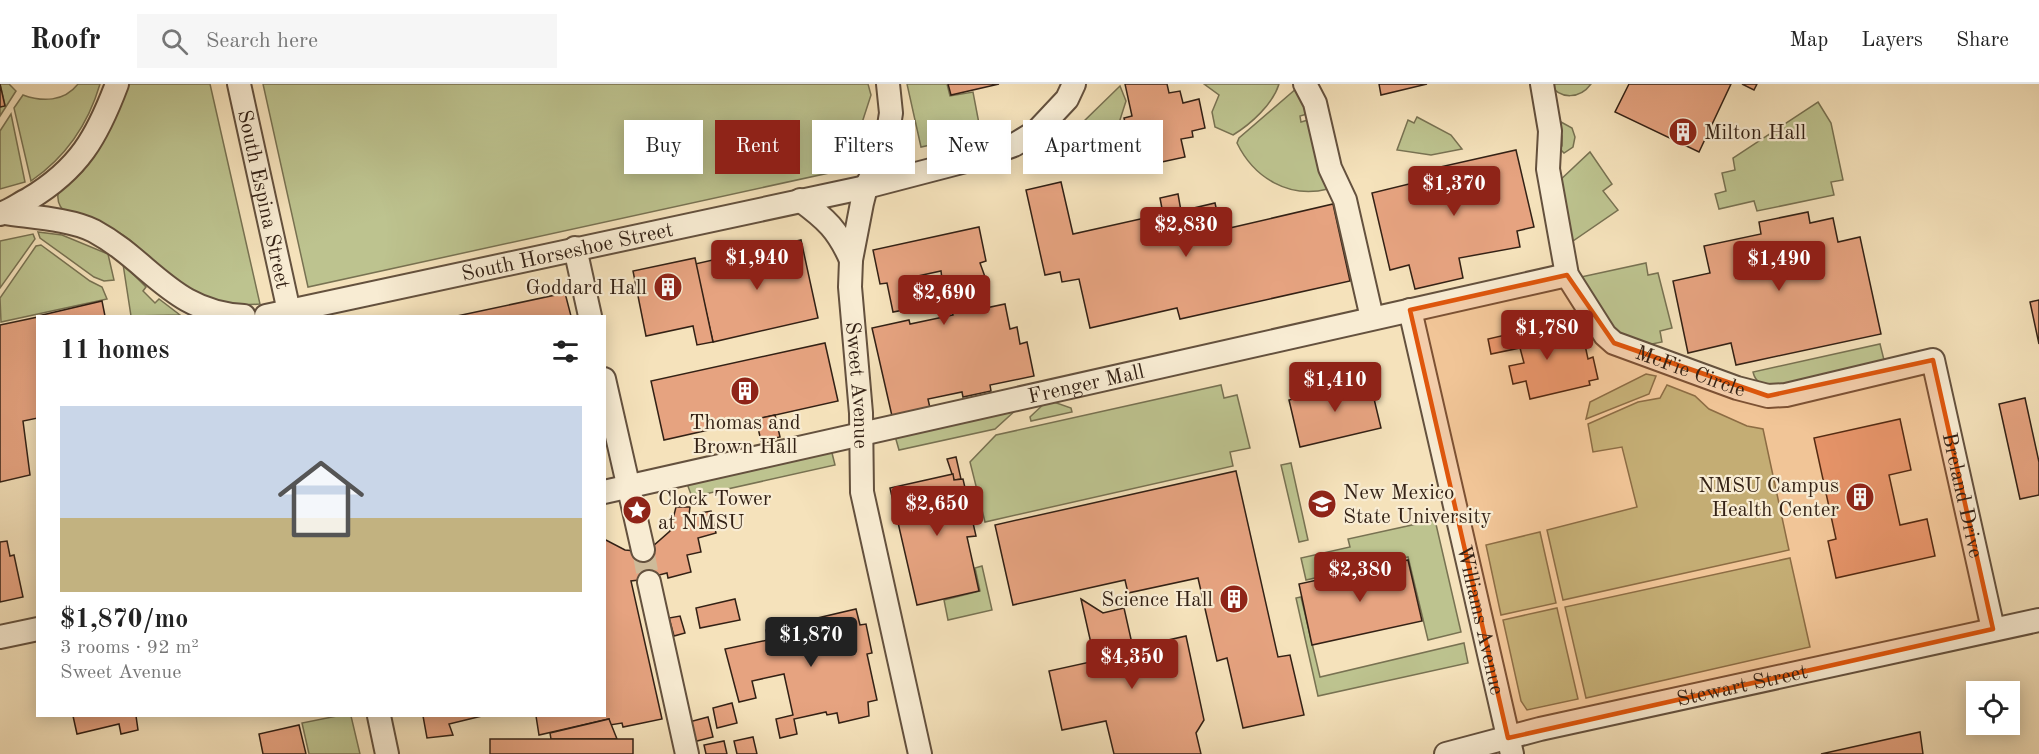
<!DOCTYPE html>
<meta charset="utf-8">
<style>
body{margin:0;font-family:"Old Standard TT",serif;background:#f6f6f6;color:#222;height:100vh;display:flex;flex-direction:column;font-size:22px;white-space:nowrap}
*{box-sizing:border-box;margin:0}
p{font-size:20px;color:#767676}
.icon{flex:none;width:33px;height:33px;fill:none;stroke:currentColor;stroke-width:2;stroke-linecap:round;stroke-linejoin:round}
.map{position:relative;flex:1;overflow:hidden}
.drawer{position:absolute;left:36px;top:231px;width:570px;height:402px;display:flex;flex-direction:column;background:#fff;border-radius:0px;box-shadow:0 3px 15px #0003}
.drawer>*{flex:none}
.banner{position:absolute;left:624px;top:36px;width:570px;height:54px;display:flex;gap:12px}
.buttons{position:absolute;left:1966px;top:597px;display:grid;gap:12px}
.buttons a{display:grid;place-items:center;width:54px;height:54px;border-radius:0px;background:#fff;box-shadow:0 3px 15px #0003;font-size:30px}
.price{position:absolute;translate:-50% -51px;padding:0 14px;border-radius:6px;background:#8f2418;color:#fff;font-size:20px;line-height:39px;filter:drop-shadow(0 2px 3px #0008)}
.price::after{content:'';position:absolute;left:50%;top:36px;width:18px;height:14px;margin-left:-9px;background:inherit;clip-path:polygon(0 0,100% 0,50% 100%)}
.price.on{background:#222;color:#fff}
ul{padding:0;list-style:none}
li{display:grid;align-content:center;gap:12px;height:318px;padding:0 24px}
li span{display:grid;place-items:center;height:186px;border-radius:0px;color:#555}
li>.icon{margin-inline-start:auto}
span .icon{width:108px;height:108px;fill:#fffc;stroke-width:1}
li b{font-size:26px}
h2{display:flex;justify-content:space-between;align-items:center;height:72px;padding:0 24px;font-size:26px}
.tag{padding:0 21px;border-radius:0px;background:#fff;box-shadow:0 3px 15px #0003;font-size:21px;line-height:54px}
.tag.on{background:#8f2418;color:#fff}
header{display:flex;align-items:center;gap:36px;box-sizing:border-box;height:84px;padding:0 30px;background:#fff;border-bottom:2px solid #e0e0e0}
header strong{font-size:28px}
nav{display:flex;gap:33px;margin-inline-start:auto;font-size:21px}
.search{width:420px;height:54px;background:#f6f6f6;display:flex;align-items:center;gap:15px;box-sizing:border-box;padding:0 21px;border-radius:0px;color:#767676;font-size:22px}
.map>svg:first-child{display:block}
.green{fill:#bdc38f;stroke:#787252;stroke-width:1.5}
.building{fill:#e6a380;stroke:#332115;stroke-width:1.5}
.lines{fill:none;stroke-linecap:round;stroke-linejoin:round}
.minor-tunnel{stroke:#cebb9a;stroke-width:22;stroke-dasharray:22 11;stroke-linecap:butt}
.minor-casing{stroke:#64513e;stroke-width:26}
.minor{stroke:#f8ecd3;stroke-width:22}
.marked{fill:#df560c;fill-opacity:0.2;stroke:#df560c;stroke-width:4.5;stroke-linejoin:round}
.labels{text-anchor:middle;stroke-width:4.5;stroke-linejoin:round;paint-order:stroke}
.poi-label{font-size:21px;fill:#332115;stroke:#f8ecd3;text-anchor:start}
.street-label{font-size:21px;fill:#332115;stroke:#f8ecd3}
</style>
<header>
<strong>Roofr</strong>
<div class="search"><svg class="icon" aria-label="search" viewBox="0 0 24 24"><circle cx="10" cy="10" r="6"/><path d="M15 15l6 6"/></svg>Search here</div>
<nav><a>Map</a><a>Layers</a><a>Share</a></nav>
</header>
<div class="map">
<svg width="2039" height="670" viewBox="0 0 2039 670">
<rect width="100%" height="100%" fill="#f5e2bb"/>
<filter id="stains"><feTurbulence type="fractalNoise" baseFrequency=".00333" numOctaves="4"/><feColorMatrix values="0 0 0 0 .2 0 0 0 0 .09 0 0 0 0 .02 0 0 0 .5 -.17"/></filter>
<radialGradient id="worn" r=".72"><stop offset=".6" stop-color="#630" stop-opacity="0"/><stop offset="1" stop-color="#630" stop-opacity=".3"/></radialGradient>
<g class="green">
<polygon points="0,0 9,0 16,7 0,32 0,23 5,21"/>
<path d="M78,0H100C88,41 66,73 31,97L14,24L23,11C42,18 64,18 78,0Z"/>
<path d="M124,0H210L260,220C240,222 216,220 197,212C164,197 145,161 114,146C95,136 55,137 58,110C65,102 74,96 82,88C105,61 114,33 124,0Z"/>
<polygon points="263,0 868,0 871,11 847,85 308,203"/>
<polygon points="907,0 947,0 950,12 973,8 981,50 921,63"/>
<path d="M1204,0H1279C1273,20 1251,40 1233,51L1215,43L1212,28L1219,11Z"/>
<path d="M1550,0H1591C1580,15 1560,16 1550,0Z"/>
<polygon points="1120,2 1126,17 1119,39 1081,49 1078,43"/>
<path d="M1297,4L1307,30L1300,32L1301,38L1308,36L1328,105C1289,115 1254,94 1237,59L1239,54Z"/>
<polygon points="1818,18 1831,39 1843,96 1831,98 1834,111 1757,127 1754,117 1719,125 1715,110 1726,107 1722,89 1735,86 1733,74"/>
<polygon points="11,30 25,98 0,105 0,47"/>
<polygon points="1417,33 1451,51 1462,65 1431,71 1397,66 1408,36 1414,39"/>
<polygon points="1561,38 1572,44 1575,53 1573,63 1564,69 1558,63 1562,62 1562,52 1559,52"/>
<polygon points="1118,47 1126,78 1123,82 1056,66 1059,60"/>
<polygon points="1590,68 1612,100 1603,107 1618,126 1570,159 1557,99"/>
<polygon points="38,148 62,151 108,170 114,196 104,197 94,193 40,154"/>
<polygon points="33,150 35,155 0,204 0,157"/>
<polygon points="41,161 90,197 102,203 107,215 1,238 0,214 36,162"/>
<polygon points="1646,179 1648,191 1658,189 1672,244 1660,247 1662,258 1647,261 1616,251 1581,193"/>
<polygon points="123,180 146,203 143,207 155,219 159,215 180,231 131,232"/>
<path d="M1880,260L1884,276L1776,303C1765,301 1756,301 1753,288Z"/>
<polygon points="1646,290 1656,292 1649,310 1586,335 1590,318"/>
<polygon points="1221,301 1224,314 1237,311 1250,364 1230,368 1233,382 985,438 970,378 996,351"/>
<polygon points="1667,301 1695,312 1709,325 1747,342 1763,345 1789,466 1563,516 1547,446 1637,423 1622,363 1593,368 1588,340 1638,318 1660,314"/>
<polygon points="1048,316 1071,324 1072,328 1031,337 1030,333"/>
<polygon points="1017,325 995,345 899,366 895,352"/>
<polygon points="831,365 835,381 692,413 686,397"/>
<polygon points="1291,379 1308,456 1299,458 1281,381"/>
<polygon points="1435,436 1461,548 1428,556 1408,473 1306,496 1301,474 1350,463 1348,455"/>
<polygon points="1540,448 1556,519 1501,531 1486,461"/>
<polygon points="1790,474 1810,563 1586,614 1565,523"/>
<polygon points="982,482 992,526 948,536 944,516 980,507 975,484"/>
<polygon points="1301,513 1320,593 1464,559 1468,579 1318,612 1296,514"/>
<polygon points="1557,524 1578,615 1527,626 1521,617 1503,536"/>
<polygon points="337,632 351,632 360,670 309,670 302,639"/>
</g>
<g class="building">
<polygon points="0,0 5,22 0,23"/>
<polygon points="948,0 999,0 951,11"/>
<polygon points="1125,0 1167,0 1169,9 1180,7 1183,19 1199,15 1205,44 1192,47 1193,53 1181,55 1185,73 1143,82 1136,50 1128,52 1124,34 1132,32"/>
<polygon points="1379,0 1427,0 1381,11"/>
<polygon points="1629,0 1731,0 1699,68 1615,28"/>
<polygon points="1742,0 1757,0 1754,6"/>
<polygon points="1516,66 1534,143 1517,147 1520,163 1459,174 1463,194 1415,205 1409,181 1390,186 1372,109 1442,92 1440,83"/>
<polygon points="1061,98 1073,150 1163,130 1160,114 1178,110 1181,127 1215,119 1221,146 1333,120 1350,197 1180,235 1177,224 1090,244 1079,195 1062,198 1060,188 1045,191 1026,106"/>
<polygon points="1808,128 1810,139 1833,134 1838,158 1860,153 1881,250 1736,281 1731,259 1688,269 1673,197 1710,189 1704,162 1761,150 1759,138"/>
<polygon points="979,143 986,177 980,179 989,204 987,205 988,209 963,214 964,222 974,219 976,226 1005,220 1010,245 1017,243 1020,260 1027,258 1034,292 990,301 991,307 963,313 962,308 928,315 930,324 892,332 872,244 909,236 910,240 953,231 948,211 944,212 941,187 913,193 919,223 893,228 887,199 880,200 873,166"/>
<polygon points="801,156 818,234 713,258 695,180"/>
<polygon points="695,174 713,258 697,261 693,242 646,252 633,187"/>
<polygon points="565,209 571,232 457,232"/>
<polygon points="2039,216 2039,260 2030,218"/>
<polygon points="102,217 105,232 38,232"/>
<polygon points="38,233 38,334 23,337 30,391 0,398 0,241"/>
<polygon points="1558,239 1561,254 1573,251 1576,263 1585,261 1588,275 1593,273 1598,295 1589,297 1590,301 1530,315 1526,297 1513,300 1509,282 1524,279 1520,264 1491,270 1488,255"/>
<polygon points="825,259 838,317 664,356 651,297"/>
<polygon points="1336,298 1337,302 1345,301 1346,303 1370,298 1381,344 1300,363 1289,316 1312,311 1311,308 1319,306 1319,302"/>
<polygon points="2025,314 2039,378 2039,411 2020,415 1999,320"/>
<polygon points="775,331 780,353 761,357 756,335"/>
<polygon points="1900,335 1911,386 1889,391 1900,441 1927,435 1935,472 1836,494 1828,457 1836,455 1814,354"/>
<polygon points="956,373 961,395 954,396 947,375"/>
<polygon points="1236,387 1278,573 1290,571 1304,631 1243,644 1227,574 1217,577 1198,494 1128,509 1125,496 1013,521 995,441"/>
<polygon points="953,390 954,396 963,395 976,452 967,453 979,507 917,521 890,404"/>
<polygon points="676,423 690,423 689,431 711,427 716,449 698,454 701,468 687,471 691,488 668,494 667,489 659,491 660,495 639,500 639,496 631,497 662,635 623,643 622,639 610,641 609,635 539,651 536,632 604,632 604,455 625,466 636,467 653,462 670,447"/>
<polygon points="7,457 10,472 14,471 23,513 0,518 0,458"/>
<polygon points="1408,476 1422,537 1312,561 1299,500"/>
<polygon points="735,515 740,536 700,544 696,524"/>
<polygon points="1081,515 1103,529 1124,524 1133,564 1186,552 1204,636 1196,649 1201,670 1114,670 1106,637 1062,646 1049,587 1095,577"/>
<polygon points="856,525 860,541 866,540 872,569 867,570 877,616 868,618 869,632 839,639 837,629 827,631 826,628 794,635 797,650 780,654 776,635 793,631 784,590 752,597 756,614 739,618 725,565 768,556 766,546"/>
<polygon points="680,532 685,549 674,552 669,534"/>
<polygon points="732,619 737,639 717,644 713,624"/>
<polygon points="73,632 136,632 138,646 121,650 119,640 77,650"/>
<polygon points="423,632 482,632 449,640 453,651 427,654"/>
<polygon points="708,633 713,653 693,658 689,638"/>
<polygon points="609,635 617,655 551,655 550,649"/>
<polygon points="299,641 306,670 263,670 259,650"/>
<polygon points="1920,648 1923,670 1821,670"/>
<polygon points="753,653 757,670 737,670 734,657"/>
<rect x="490" y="655" width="143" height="15"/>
<polygon points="724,657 727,670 706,670 704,661"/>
</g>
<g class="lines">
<polyline class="minor-tunnel" points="643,466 649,498"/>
<g class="minor-casing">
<g id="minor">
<path id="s1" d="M239,0L290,232"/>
<path id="s2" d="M888,0L891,29L888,48L881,73L866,103L862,119L851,176L850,203L861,329L862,408L920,670"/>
<polyline points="1305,0 1315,19 1330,84 1345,116 1372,234"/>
<path id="s3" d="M1542,0L1550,47L1548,85L1567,191L1605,251L1614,259L1737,304L1768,312L1786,311L1933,276L1993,545"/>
<path d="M800,116C826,135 838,146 851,176"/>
<path d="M4,129C30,133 71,135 94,147C151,178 172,228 244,232"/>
<path d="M0,130C10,127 19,120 29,115C79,85 97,53 117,0"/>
<polyline points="575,164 590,232"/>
<path id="s4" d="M1410,226L1512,670"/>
<path id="s5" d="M266,232L866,103L981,73L1014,61L1037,47L1067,15L1074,0"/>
<polyline points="604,295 643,466"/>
<path id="s6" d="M604,408L1567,191"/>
<polyline points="649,498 687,670"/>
<polyline points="0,553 38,545"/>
<polyline points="379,632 387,670"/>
<path id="s7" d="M1446,670L1540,645L2039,536"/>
</g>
</g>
<use href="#minor" class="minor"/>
</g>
<path class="marked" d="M1567,191L1614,259L1768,312L1933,276L1993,545L1508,654L1410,226Z"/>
<defs>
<g id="building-disc" transform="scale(1.5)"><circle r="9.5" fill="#8f2418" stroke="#f8ecd3"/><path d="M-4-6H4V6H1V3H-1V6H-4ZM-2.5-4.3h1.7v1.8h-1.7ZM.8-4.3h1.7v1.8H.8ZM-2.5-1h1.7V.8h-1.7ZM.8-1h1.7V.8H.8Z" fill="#fff"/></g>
<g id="university-disc" transform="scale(1.5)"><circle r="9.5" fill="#8f2418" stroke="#f8ecd3"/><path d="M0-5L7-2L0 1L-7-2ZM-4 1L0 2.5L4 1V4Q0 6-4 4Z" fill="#fff"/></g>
<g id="sight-disc" transform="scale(1.5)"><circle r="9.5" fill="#8f2418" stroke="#f8ecd3"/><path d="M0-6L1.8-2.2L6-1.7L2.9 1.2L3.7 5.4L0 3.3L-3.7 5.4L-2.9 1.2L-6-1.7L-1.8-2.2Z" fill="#fff"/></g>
</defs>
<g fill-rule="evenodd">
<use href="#building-disc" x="1683" y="48"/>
<use href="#building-disc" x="668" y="203"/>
<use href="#building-disc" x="745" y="307"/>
<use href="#building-disc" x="1860" y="413"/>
<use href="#university-disc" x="1322" y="420"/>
<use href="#sight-disc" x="637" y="426"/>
<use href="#building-disc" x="1234" y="515"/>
</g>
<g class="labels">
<g class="poi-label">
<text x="1704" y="55">Milton Hall</text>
<text x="647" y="210" text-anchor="end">Goddard Hall</text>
<text x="745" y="345" text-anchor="middle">Thomas and<tspan x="745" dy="24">Brown Hall</tspan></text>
<text x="1839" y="408" text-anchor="end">NMSU Campus<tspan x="1839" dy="24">Health Center</tspan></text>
<text x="1343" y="415">New Mexico<tspan x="1343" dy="24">State University</tspan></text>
<text x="658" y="421">Clock Tower<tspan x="658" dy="24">at NMSU</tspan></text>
<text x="1213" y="522" text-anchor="end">Science Hall</text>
</g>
<g class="street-label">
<text dy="7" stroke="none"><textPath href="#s1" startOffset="118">South Espina Street</textPath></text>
<text dy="7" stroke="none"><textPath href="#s5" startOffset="308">South Horseshoe Street</textPath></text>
<text dy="7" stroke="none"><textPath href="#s3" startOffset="358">McFie Circle</textPath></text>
<text dy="7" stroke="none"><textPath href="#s2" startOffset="308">Sweet Avenue</textPath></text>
<text dy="7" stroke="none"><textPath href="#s6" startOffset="494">Frenger Mall</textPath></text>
<text dy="7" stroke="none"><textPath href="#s3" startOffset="747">Breland Drive</textPath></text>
<text dy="7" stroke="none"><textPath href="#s4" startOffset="318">Williams Avenue</textPath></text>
<text dy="7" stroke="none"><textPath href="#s7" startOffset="304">Stewart Street</textPath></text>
</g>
</g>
<rect width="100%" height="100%" filter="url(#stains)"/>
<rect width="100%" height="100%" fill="url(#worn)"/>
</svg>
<div class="buttons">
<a><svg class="icon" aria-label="locate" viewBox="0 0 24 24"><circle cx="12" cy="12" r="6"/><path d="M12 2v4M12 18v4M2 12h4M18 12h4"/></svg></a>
</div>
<b class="price" style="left:1454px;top:133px">$1,370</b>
<b class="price" style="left:1186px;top:174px">$2,830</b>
<b class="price" style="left:757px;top:207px">$1,940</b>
<b class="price" style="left:1779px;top:208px">$1,490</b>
<b class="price" style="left:944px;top:242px">$2,690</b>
<b class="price" style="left:1547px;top:277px">$1,780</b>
<b class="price" style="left:1335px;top:329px">$1,410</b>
<b class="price" style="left:937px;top:453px">$2,650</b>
<b class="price" style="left:1360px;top:519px">$2,380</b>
<b class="price on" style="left:811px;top:584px">$1,870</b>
<b class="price" style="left:1132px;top:606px">$4,350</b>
<div class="banner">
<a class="tag">Buy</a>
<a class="tag on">Rent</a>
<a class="tag">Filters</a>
<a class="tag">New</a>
<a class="tag">Apartment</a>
</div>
<section class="drawer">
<h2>11 homes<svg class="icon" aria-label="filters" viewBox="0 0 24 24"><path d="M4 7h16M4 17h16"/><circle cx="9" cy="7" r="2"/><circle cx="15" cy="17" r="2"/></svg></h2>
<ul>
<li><span style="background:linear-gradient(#c9d6e8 60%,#c2b280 0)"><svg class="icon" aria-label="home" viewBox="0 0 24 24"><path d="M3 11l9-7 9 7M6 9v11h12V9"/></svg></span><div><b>$1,870/mo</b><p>3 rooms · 92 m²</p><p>Sweet Avenue</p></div></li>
</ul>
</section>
</div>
